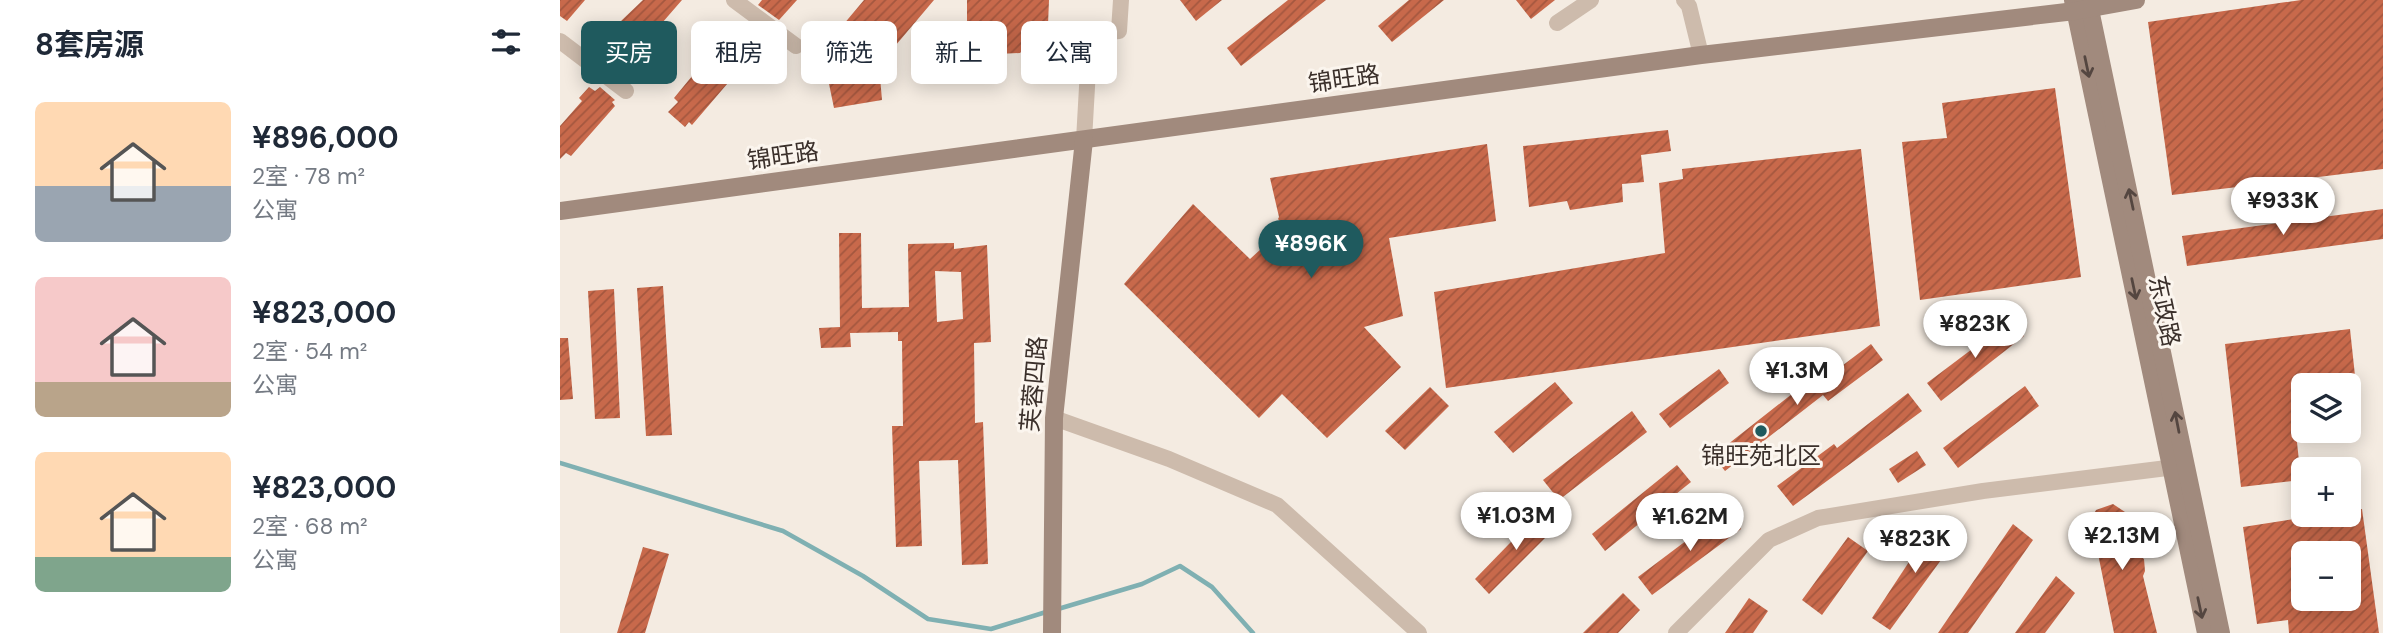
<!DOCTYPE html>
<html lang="zh">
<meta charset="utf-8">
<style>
body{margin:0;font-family:"DM Sans","Noto Sans SC",sans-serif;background:#f2f2f3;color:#1f2937;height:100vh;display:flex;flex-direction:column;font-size:26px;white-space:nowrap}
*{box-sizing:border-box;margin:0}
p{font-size:23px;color:#747a83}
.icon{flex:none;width:38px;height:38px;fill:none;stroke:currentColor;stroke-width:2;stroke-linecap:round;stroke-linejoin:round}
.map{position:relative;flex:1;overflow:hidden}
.sheet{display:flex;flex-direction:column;background:#fff;width:560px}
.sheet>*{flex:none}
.hud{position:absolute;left:21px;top:21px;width:665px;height:63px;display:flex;gap:14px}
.buttons{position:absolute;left:1731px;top:373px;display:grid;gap:14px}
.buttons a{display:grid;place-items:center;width:70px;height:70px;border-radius:10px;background:#fff;box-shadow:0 4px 18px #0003;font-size:35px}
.price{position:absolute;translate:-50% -60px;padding:0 16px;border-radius:24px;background:#fff;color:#222;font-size:23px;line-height:46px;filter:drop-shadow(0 2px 4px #0008)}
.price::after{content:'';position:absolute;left:50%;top:42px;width:21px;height:16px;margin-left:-10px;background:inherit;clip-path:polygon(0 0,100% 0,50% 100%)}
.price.on{background:#1f5a5e;color:#fff}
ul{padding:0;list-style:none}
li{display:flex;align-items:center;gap:21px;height:175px;padding:0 35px}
li span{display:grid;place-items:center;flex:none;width:196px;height:140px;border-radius:10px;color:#555}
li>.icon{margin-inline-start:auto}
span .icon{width:84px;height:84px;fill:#fffc;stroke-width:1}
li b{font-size:30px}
h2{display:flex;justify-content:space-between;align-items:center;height:84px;padding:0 35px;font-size:30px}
.chip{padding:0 24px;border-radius:10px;background:#fff;box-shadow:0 4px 18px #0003;font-size:24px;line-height:63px}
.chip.on{background:#1f5a5e;color:#fff}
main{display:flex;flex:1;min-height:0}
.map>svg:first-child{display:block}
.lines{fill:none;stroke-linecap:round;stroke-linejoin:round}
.stream{stroke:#7fb0b2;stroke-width:4.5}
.building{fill:url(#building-hatch);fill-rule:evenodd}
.street{stroke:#cdbbac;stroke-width:16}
.secondary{stroke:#a18a7d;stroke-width:18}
.oneway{stroke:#544640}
.poi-dot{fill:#1f5a5e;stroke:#fbf5ee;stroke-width:2.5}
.labels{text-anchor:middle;stroke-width:6;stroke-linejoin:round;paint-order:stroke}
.street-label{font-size:24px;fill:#3b302b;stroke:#fbf5ee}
.poi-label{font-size:24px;fill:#3b302b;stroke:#fbf5ee}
</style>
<main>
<section class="sheet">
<h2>8套房源<svg class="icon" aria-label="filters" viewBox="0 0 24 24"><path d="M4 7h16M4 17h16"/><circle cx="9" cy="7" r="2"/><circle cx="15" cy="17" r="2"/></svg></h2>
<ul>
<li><span style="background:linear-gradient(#ffd9b3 60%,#9aa5b1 0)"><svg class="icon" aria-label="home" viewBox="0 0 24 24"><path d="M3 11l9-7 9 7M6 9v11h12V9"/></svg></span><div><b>¥896,000</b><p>2室 · 78 m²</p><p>公寓</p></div></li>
<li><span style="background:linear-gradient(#f6c9c9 75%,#b9a48a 0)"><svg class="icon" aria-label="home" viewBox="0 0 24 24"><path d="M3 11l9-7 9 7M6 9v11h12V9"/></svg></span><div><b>¥823,000</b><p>2室 · 54 m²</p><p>公寓</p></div></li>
<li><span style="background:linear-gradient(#ffd9b3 75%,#7fa58c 0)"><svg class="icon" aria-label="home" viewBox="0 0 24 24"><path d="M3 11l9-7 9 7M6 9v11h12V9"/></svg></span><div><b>¥823,000</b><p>2室 · 68 m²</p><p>公寓</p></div></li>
</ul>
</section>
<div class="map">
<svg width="1823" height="633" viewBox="0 0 1823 633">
<defs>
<pattern id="building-hatch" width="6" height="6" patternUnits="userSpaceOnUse" patternTransform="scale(1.75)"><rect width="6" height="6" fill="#c8694b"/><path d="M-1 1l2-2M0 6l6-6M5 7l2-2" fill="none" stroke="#a4573f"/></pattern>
</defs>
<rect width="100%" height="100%" fill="#f4ebe1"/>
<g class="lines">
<g class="stream">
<polyline points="0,463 223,531 303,576 368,619 431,629 486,612"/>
<polyline points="498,609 582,584 620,566 652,587 693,633"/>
</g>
</g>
<g class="building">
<polygon points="0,0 25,0 7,21 0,16"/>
<polygon points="83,0 122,0 62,69 58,67 56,70 38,56 47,46 44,43 61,21"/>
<polygon points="202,0 237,0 219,20 198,5"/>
<polygon points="304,0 374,0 319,65 322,100 274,108 262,50"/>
<polygon points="407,0 489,0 488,25 460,53 438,54 407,24"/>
<polygon points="620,0 662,0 636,21"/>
<polygon points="728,0 766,0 681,66 667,48"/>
<polygon points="849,0 884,0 832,42 818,26"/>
<polygon points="956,0 995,0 971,19"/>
<polygon points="1741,0 1823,0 1823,169 1612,195 1588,22"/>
<polygon points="171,30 174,33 178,30 188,36 194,42 192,44 197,49 132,125 129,122 125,127 108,112 118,102 114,98 142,64 145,66 164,43 161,40"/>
<polygon points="29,87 35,91 40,87 55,100 52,102 55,106 11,156 6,153 0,159 0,126 22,101 19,98"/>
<polygon points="1495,88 1521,277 1360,300 1342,142 1387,138 1382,103"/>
<polygon points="1108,130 1111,151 1081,155 1084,182 1062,184 1063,202 1010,210 1007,201 969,207 963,146"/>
<polygon points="927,144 936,221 829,238 843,316 804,327 841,367 767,438 722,394 699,418 564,284 633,204 690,259 725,227 718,219 719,217 710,178"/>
<polygon points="1301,149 1320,326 886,388 874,292 1105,253 1099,183 1123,179 1122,169"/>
<polygon points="1823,209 1823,239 1627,266 1622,236"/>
<path d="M279,233H301L302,308L349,307L348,244L394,243V249L427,245L431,342L414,343L415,423L423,422L428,564L402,565L398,460L359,461L362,546L336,547L332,426H343L342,341H338V332L290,333L291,347L261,348L259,328L280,327ZM375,271L401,272L403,319L377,322Z"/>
<polygon points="103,286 112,435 86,436 77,288"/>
<polygon points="54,289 60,418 35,419 28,291"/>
<polygon points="1452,319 1464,336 1381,401 1367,383"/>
<polygon points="1790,329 1796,385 1743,385 1743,412 1734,414 1741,480 1681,487 1665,344"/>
<polygon points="0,338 8,338 13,399 0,400"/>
<polygon points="1311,344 1323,360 1268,401 1263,395 1165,471 1153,456 1237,390 1242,396"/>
<polygon points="1159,369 1169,383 1110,428 1099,414"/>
<polygon points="995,382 1013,403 953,453 934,432"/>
<polygon points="1465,386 1479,406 1398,468 1383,448"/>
<polygon points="870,387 889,406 845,450 825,431"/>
<polygon points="1348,393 1362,411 1233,506 1217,486 1274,444 1277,448"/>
<polygon points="1072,411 1087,432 999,500 983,480"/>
<polygon points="1357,451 1366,465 1338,483 1329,469"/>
<polygon points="1117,465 1131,482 1045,551 1032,534"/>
<polygon points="1553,504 1568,514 1577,554 1584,559 1585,571 1583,576 1597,633 1554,633 1531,519 1536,510"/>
<path d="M1802,509L1819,633H1729L1728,620L1697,624L1683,527L1767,514H1788V511ZM1743,553H1788V598H1743Z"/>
<polygon points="982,510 997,526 929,594 915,579"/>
<polygon points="1167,510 1181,529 1092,595 1078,577"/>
<polygon points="1376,521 1397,538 1330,630 1312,618"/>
<polygon points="1453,524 1473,540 1408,633 1378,633"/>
<polygon points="1288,537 1308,551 1262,615 1242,600"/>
<polygon points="83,547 109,554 85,633 57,633"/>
<polygon points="1496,576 1515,593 1485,633 1455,633"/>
<polygon points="1063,593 1080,610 1058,633 1023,633"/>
<polygon points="1189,598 1208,611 1193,633 1165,633"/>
</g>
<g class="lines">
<g class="street">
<polyline points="174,0 236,46"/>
<polyline points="1124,0 1129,6 1141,55"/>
<polyline points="997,23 1031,0"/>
<polyline points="0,41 66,91"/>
<polyline points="524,140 530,34 559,31 561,0"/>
<polyline points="494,418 609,459 717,505 859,633"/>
<polyline points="1116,633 1209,540 1258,518 1423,491 1623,466"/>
</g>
<g class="secondary">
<polyline points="1513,0 1646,633"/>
<polyline points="1528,0 1661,633"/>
<polyline points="0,211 1141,55 1515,11 1576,0"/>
<polyline points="492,633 494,418 524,140"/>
</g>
</g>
<defs><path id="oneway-shaft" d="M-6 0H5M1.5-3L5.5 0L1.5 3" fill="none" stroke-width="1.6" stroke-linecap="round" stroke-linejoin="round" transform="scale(1.75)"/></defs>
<g class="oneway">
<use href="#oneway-shaft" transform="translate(1527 67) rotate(78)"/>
<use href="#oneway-shaft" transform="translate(1571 199) rotate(-102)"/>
<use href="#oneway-shaft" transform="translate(1574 289) rotate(78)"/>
<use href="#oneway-shaft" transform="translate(1617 422) rotate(-101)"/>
<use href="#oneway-shaft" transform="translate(1640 608) rotate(78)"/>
</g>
<circle class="poi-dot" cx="1201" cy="431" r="7"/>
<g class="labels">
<g class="street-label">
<text transform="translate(784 79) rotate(-8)" y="8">锦旺路</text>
<text transform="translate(223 156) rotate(-8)" y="8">锦旺路</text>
<text transform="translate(1604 311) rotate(78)" y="8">东政路</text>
<text transform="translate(474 384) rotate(-85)" y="8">芙蓉四路</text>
</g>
<g class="poi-label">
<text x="1201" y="464">锦旺苑北区</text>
</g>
</g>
</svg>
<div class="buttons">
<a><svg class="icon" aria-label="layers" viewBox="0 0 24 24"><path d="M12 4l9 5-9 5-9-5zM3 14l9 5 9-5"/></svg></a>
<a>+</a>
<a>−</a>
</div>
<b class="price" style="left:1723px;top:237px">¥933K</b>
<b class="price on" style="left:751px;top:280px">¥896K</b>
<b class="price" style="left:1415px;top:360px">¥823K</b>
<b class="price" style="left:1237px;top:407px">¥1.3M</b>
<b class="price" style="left:956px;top:552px">¥1.03M</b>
<b class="price" style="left:1130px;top:553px">¥1.62M</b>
<b class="price" style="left:1562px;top:572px">¥2.13M</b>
<b class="price" style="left:1355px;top:575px">¥823K</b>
<div class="hud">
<a class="chip on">买房</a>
<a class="chip">租房</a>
<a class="chip">筛选</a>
<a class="chip">新上</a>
<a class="chip">公寓</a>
</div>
</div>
</main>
